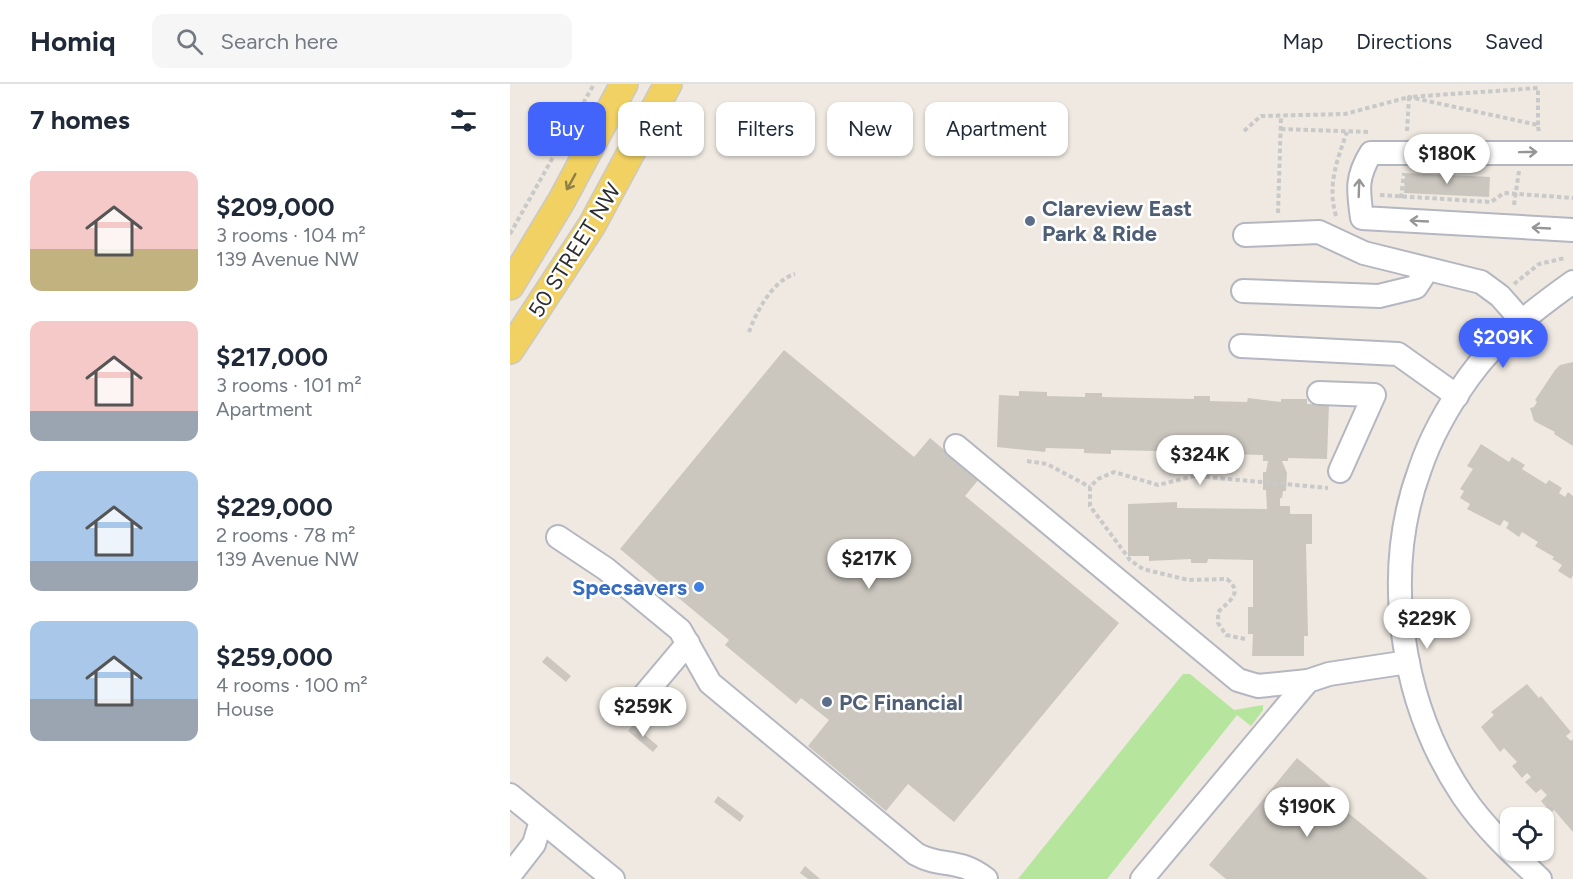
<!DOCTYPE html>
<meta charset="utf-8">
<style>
body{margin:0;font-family:Figtree,sans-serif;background:#f6f6f7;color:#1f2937;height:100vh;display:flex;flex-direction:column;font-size:22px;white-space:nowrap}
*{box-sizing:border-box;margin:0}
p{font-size:20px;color:#747a83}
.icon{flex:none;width:33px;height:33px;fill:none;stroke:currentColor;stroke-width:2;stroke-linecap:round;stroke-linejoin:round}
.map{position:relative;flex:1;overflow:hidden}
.sheet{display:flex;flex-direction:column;background:#fff;width:510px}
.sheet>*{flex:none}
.banner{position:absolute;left:18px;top:18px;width:570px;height:54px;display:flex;gap:12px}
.controls{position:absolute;left:990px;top:723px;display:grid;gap:12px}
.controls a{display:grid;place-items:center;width:54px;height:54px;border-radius:12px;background:#fff;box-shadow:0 2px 4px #0004;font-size:30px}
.price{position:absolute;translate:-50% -51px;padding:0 14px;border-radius:21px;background:#fff;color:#222;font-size:20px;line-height:39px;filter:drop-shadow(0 2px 3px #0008)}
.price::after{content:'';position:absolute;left:50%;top:36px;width:18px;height:14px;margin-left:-9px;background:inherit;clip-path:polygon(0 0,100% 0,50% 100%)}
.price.active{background:#4264fb;color:#fff}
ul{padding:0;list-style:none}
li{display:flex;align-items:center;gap:18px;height:150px;padding:0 30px}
li span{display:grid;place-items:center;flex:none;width:168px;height:120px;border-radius:12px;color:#555}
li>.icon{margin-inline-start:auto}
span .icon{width:72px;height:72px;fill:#fffc;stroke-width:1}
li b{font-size:26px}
h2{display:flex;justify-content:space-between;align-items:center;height:72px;padding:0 30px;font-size:26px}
.tag{padding:0 21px;border-radius:12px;background:#fff;box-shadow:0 2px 4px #0004;font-size:21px;line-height:54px}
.tag.active{background:#4264fb;color:#fff}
header{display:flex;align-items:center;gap:36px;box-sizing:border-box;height:84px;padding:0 30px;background:#fff;border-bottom:2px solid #e0e1e3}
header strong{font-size:28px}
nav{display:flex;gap:33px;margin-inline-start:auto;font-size:21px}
.search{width:420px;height:54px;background:#f6f6f7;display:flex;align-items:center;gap:15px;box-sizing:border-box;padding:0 21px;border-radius:12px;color:#747a83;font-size:22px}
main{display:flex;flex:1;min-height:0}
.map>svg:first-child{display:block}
.green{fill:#b6e59e}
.building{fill:#cbc7bf}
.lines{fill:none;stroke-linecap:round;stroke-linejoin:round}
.minor-casing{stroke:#b4b7c1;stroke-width:26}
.major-casing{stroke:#c9c9c9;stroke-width:30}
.path{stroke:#c9c9c9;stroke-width:4;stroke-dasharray:4.5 3;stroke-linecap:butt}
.minor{stroke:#fff;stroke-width:22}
.major{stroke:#f2d163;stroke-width:27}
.oneway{stroke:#969696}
.oneway2{stroke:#908048}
.service-dot{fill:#5c6f8a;stroke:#fff;stroke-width:2}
.shop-dot{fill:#3f7fe0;stroke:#fff;stroke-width:2}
.labels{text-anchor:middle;stroke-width:5;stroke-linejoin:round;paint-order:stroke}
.service-label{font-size:22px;font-weight:bold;fill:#4e5e75;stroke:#fff;text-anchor:start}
.street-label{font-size:22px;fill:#2e2e2e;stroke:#fff}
.shop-label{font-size:22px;font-weight:bold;fill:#366cbe;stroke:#fff;text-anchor:end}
</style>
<header>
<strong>Homiq</strong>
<div class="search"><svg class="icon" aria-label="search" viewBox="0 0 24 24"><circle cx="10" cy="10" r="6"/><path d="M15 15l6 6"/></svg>Search here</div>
<nav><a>Map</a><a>Directions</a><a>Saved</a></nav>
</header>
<main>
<section class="sheet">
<h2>7 homes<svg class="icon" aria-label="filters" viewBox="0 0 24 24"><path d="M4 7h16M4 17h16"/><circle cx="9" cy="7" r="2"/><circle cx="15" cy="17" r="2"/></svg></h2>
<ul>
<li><span style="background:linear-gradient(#f6c9c9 65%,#c2b280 0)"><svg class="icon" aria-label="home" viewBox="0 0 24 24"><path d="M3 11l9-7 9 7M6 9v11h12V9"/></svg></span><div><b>$209,000</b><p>3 rooms · 104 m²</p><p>139 Avenue NW</p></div></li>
<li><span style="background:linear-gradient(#f6c9c9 75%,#9aa5b1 0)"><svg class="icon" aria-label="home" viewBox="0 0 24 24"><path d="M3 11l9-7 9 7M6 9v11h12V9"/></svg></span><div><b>$217,000</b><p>3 rooms · 101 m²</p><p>Apartment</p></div></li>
<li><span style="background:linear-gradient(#a9c7e8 75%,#9aa5b1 0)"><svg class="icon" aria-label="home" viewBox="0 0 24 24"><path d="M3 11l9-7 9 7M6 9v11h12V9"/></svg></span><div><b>$229,000</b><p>2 rooms · 78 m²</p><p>139 Avenue NW</p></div></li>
<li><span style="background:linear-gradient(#a9c7e8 65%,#9aa5b1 0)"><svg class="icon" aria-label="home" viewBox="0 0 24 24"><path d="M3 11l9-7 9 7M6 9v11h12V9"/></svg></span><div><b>$259,000</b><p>4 rooms · 100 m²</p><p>House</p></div></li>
</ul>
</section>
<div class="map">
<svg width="1063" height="795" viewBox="0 0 1063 795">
<rect width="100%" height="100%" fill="#efe9e1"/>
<polygon class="green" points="673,590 680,590 724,626 753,621 753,626 741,642 727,631 597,795 508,795"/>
<g class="building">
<polygon points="895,89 980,93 979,113 894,109"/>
<polygon points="274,266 404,373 420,354 469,395 455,412 609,539 444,738 398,700 376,727 298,662 319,636 291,614 286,620 215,561 219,556 110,465"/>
<polygon points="1063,278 1063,362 1044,350 1045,348 1024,337 1020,324 1024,323 1027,318 1025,316 1045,286 1050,281"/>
<polygon points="509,307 537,308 537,312 575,313 575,309 592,309 592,313 684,315 684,312 700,312 700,317 737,318 738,314 771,318 771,315 797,315 797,320 819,320 817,375 778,374 778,377 772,377 777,389 776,407 773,407 772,414 770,414 770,422 780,422 780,430 802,430 802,460 796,460 798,552 794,552 794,572 742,572 743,550 738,550 738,523 743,523 743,476 698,475 697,479 681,479 681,475 639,477 639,472 618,472 618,420 667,418 667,424 757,425 756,406 753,406 753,388 756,388 758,377 753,377 753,371 714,370 714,374 688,373 688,368 601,366 601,370 574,369 574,365 536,364 535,368 487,363 489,311 509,312"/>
<polygon points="971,360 999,378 1002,373 1015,381 1012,385 1036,400 1039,396 1052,404 1049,409 1055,413 1058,408 1063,412 1063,491 1061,495 1048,487 1052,481 1042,475 1044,473 1025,462 1028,458 1012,448 1009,453 996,444 999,439 994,436 990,442 957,425 960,420 950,414 954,407 950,405 963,385 957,382"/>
<polygon points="37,572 61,592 56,598 32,578"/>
<polygon points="1017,600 1029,614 1031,612 1061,648 1056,652 1061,657 1063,655 1063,748 1044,726 1041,729 1031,717 1037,711 1031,705 1026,709 1015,698 1021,693 1017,689 1012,694 1002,682 1007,678 994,664 990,668 971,643 984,631 981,628"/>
<polygon points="123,641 148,662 143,668 118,647"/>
<polygon points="787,674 825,706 819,713 918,795 716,795 699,781"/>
<polygon points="208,712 234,732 230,738 204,718"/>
<polygon points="295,782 310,795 298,795 290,789"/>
</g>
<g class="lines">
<g class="minor-casing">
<g id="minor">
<path d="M1063,69H861C846,93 848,106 852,134L1063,146"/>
<polyline points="735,151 809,148 854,169 971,198 990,212 1012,237"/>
<polyline points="733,207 869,212 906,203 917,186"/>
<polyline points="731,262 888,270 947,312"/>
<polyline points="809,309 864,311 830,387"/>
<polyline points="446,362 728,596 748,602 798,597"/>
<path d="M48,453L96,485L170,546L200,599L406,770C431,784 448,773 476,795"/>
<polyline points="120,628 178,559"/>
<polyline points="0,711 103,795"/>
<polyline points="0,791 24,760 31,737"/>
<polyline points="632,795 798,597 819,590 898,578"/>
<path d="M1030,795C1002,769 974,743 953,712C891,620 871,490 910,385C921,352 939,321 959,293C986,255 1025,225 1063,198"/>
</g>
</g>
<g class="major-casing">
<g id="major">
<polyline points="0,202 52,116 114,0"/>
<polyline points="0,266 82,141 158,0"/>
</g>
</g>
<g class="path">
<polyline points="1028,41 1028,4 899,13 1028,41 1029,50"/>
<polyline points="771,45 858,48"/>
<polyline points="734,47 751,32 835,30 899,13 897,47"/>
<polyline points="870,111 981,118 994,109 1063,114"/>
<polyline points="891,114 894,89"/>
<polyline points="1004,121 1009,87"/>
<polyline points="768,129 771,33"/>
<path d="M826,132C817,102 827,76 837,48"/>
<polyline points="0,150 84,0"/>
<polyline points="1004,200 1029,180 1055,174"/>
<path d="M239,248C246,228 263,196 285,190"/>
<polyline points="517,377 537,380 580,403"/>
<path d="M735,555L716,551L708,539V528C719,517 734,509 717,495L678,496L633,485L620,476L580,422V403L588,395L604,388L648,401L685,392L818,404"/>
</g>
<use href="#minor" class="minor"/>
<use href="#major" class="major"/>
</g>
<defs><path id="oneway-shaft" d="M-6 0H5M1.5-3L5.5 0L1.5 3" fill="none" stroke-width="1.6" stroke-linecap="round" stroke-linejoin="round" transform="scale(1.5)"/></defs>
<g class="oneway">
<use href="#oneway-shaft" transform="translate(1018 68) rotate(-1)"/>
<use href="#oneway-shaft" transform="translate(849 104) rotate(-88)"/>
<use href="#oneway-shaft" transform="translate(909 137) rotate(-177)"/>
<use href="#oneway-shaft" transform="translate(1031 144) rotate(-177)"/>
</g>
<use class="oneway2" href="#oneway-shaft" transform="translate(61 98) rotate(119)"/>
<g class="service-dot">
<circle cx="520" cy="137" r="6"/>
<circle cx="317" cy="618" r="6"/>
</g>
<circle class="shop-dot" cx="189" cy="503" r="6"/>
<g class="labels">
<g class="service-label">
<text x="532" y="132">Clareview East<tspan x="532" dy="25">Park &amp; Ride</tspan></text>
<text x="329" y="626">PC Financial</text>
</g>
<g class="street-label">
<text transform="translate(64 166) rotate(-58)" y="8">50 STREET NW</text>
</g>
<g class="shop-label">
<text x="177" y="511">Specsavers</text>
</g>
</g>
</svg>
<div class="controls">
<a><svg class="icon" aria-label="locate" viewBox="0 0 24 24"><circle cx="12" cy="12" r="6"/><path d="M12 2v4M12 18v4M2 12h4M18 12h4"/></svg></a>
</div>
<b class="price" style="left:937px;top:101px">$180K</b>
<b class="price active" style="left:993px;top:285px">$209K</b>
<b class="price" style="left:690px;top:402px">$324K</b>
<b class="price" style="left:359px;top:506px">$217K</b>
<b class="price" style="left:917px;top:566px">$229K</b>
<b class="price" style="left:133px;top:654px">$259K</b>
<b class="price" style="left:797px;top:754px">$190K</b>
<div class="banner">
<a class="tag active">Buy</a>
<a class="tag">Rent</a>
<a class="tag">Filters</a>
<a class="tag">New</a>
<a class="tag">Apartment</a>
</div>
</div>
</main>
